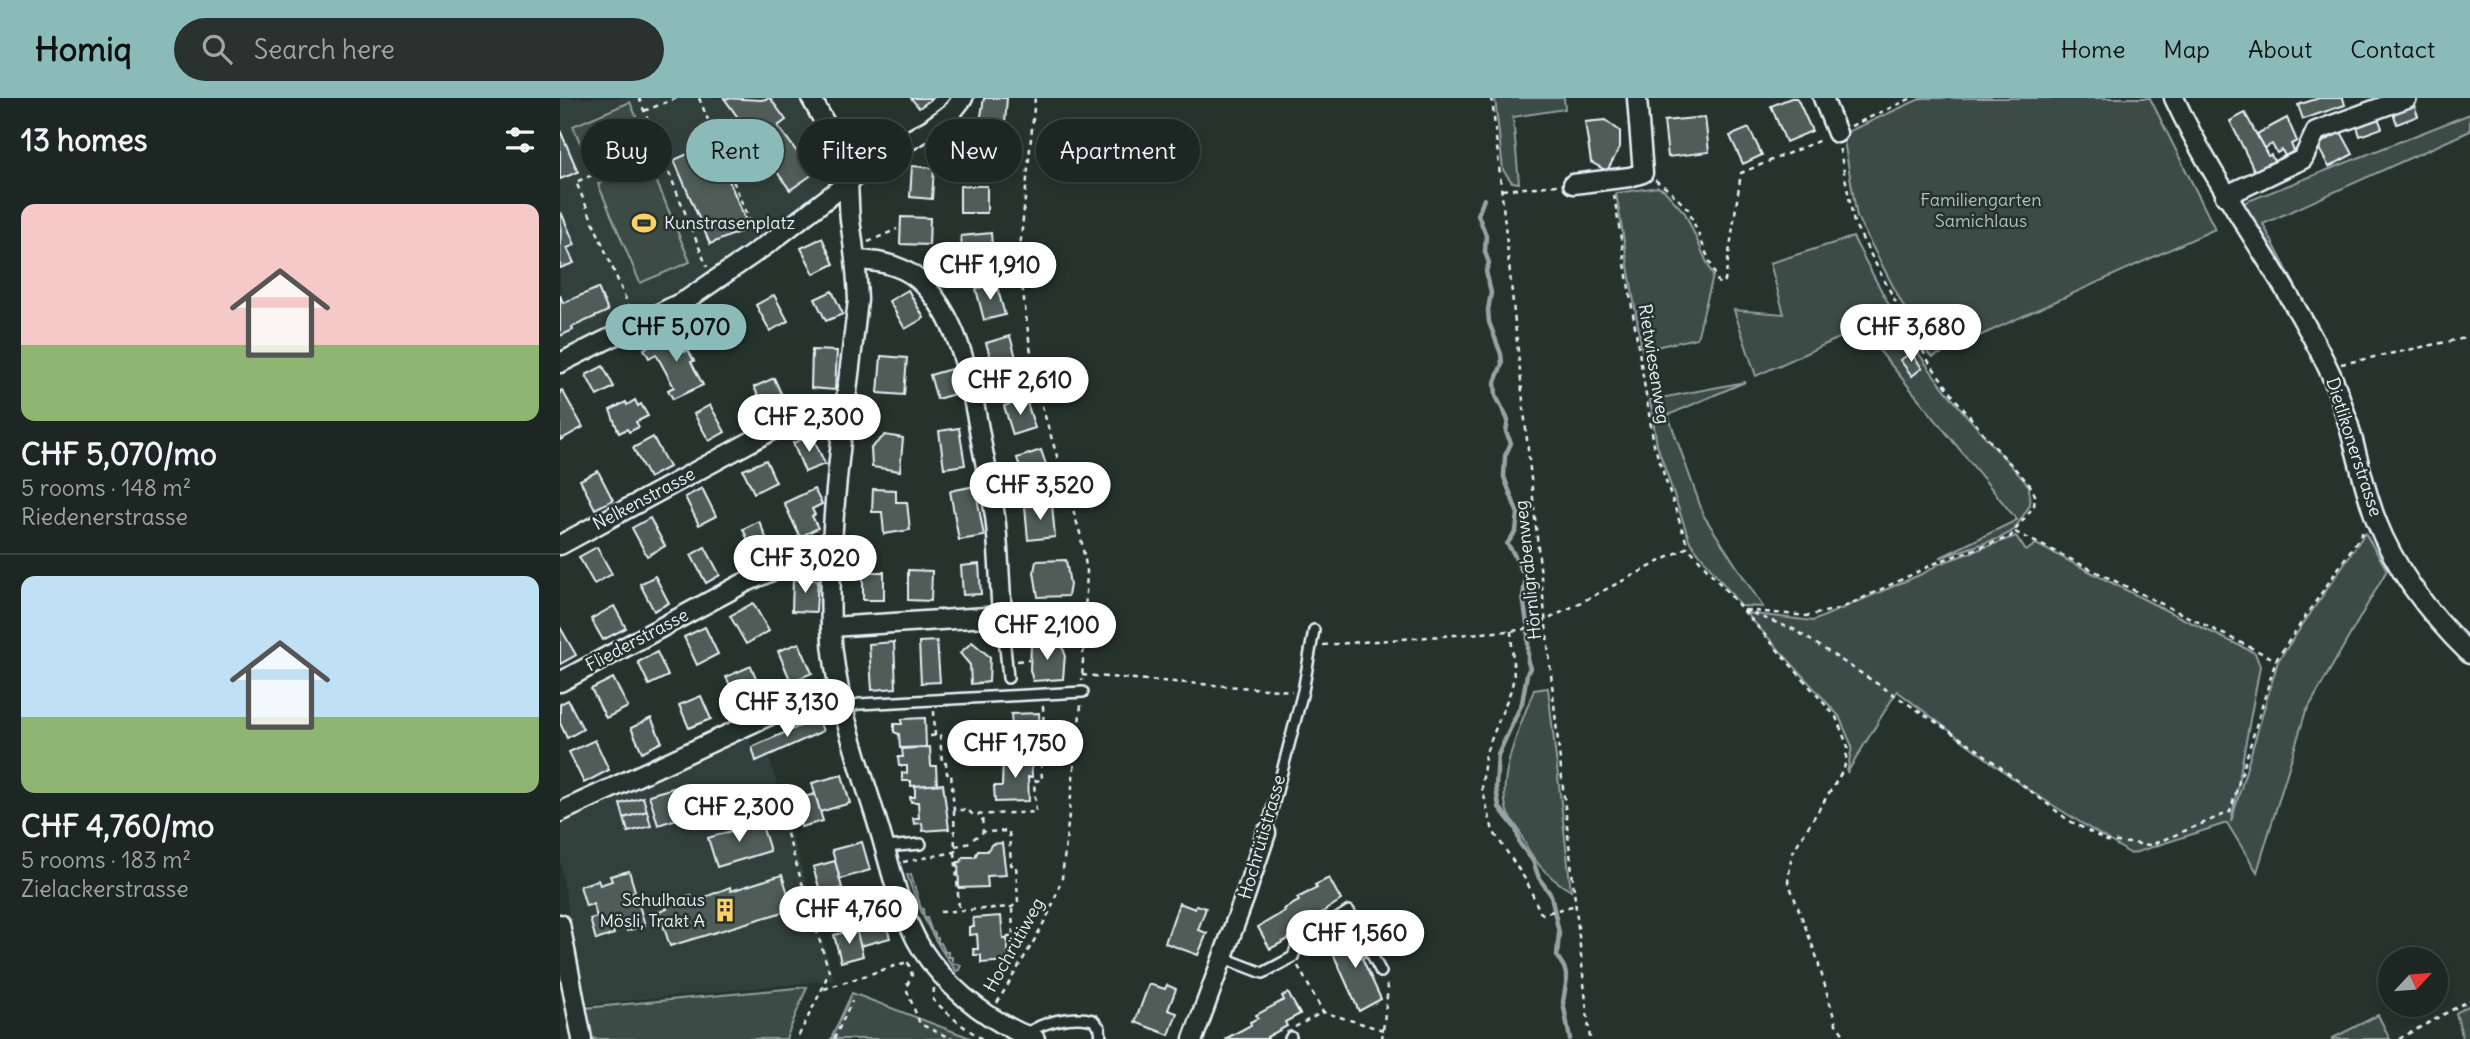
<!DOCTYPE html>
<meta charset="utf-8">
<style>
body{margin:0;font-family:Delius,sans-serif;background:#29322f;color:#f1f3f6;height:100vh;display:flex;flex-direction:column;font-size:26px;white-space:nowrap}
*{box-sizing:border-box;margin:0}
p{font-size:23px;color:#a0a5a5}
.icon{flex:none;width:38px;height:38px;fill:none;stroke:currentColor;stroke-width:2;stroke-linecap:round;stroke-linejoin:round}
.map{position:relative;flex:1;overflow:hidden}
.drawer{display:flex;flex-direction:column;background:#1c2622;width:560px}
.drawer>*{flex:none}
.guide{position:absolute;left:21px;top:21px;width:665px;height:63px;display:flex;gap:14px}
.needle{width:46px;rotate:64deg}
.tools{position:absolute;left:1818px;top:849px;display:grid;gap:14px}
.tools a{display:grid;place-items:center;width:70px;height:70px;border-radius:50%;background:#1c2622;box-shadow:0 4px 10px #0003,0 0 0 2px #3a4340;font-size:35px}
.price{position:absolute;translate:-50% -60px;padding:0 16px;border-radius:24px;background:#fff;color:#222;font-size:23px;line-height:46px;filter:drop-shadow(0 2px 4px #0008)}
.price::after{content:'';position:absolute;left:50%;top:42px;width:21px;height:16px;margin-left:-10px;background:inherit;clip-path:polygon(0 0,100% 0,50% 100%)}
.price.current{background:#8bbbb9;color:#111}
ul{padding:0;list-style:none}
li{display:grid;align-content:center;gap:14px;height:371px;padding:0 21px}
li+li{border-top:2px solid #3a4340}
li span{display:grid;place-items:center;height:217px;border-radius:14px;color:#555}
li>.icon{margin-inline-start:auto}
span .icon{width:126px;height:126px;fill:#fffc;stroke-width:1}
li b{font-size:30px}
h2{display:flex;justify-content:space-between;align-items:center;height:84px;padding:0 21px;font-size:30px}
.tag{padding:0 24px;border-radius:32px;background:#1c2622;box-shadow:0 4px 10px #0003,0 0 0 2px #3a4340;font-size:24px;line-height:63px}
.tag.current{background:#8bbbb9;color:#111}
header{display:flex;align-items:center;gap:42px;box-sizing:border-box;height:98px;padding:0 35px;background:#8bbbb9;color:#111}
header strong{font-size:33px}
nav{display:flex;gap:38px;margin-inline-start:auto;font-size:24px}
.search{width:490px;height:63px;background:#29322f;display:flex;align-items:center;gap:18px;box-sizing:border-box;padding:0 24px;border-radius:38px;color:#a0a5a5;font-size:26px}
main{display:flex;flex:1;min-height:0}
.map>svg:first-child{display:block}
.built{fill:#333f3a}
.green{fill:#3e4b47;stroke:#939ea0;stroke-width:2}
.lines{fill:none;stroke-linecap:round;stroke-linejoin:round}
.stream{stroke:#98a3a5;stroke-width:4.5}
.building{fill:#505c59;stroke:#e8f1f8;stroke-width:2}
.service-casing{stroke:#e8f1f8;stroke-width:14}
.minor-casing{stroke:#e8f1f8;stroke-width:23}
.path{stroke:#e8f1f8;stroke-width:2.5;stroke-dasharray:5 5;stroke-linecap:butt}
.service{stroke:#26332d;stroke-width:9}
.minor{stroke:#26332d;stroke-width:18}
.labels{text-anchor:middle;stroke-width:5;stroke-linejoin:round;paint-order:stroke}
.park-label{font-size:18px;fill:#b5bfc3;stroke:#26332d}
.poi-label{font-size:18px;fill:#e8f1f8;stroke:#26332d;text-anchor:start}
.street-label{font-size:18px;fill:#e8f1f8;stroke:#26332d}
</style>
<header>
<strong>Homiq</strong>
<div class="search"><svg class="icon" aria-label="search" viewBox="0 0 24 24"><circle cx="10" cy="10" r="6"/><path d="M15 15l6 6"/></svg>Search here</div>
<nav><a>Home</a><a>Map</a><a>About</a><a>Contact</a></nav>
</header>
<main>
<section class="drawer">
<h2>13 homes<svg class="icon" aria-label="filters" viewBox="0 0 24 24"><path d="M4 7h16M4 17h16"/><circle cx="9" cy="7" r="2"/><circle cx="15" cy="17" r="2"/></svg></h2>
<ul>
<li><span style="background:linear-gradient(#f6c9c9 65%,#8fb573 0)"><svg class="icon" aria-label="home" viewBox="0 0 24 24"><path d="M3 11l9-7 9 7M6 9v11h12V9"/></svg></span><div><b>CHF 5,070/mo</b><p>5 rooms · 148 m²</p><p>Riedenerstrasse</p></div></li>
<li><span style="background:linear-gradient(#bfe0f5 65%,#8fb573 0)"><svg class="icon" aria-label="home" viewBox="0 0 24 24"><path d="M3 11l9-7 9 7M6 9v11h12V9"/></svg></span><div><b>CHF 4,760/mo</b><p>5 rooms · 183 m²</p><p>Zielackerstrasse</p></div></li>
</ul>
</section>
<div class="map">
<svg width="1910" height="941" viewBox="0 0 1910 941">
<rect width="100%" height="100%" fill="#26332d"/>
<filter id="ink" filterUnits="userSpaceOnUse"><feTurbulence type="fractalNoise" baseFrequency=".0143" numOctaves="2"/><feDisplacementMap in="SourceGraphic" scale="14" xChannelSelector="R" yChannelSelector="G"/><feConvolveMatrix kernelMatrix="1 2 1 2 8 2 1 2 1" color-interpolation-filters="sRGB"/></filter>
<g filter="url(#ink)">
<g class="built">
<polygon points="0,0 239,0 270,56 272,76 265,87 229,117 135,183 0,253"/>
<polygon points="188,638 196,662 209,659 274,882 23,907 0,761 0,726 7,720"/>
</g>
<g class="green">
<polygon points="935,0 1004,0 1005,11 953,19 959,85 952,84 943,72"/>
<polygon points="1362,0 1590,0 1655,131 1373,259 1368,255 1297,119 1284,43 1285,35"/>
<polygon points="70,4 87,44 30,68 13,28"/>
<polygon points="1910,16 1910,33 1703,126 1738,193 1678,107"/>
<polygon points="89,65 130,164 80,185 38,86"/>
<polygon points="1098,89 1104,92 1125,115 1153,178 1137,240 1082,252 1056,95"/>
<path d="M1293,139C1316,183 1339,228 1368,269C1398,311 1435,349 1469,388L1470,407L1454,432L1440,440L1379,460L1457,422L1301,230L1196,278L1174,212L1224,216L1210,165Z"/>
<polygon points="1185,284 1108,317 1144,418 1203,509 1181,508 1130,444 1097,347 1090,302"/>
<polygon points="1805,435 1827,472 1745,616 1697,774 1667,725 1571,756 1467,691 1337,593 1287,675 1292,648 1279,618 1186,515 1253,523 1364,475 1379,466 1456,438 1466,453 1476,446 1605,512 1695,555 1700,568 1671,724 1718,563"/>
<path d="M988,590L1011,793C987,779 969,759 960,734C957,727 951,722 948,716C935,682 962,623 974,592Z"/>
<path d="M351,776L361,810L363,811L364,820H367L372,834L375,835V840H378V845H381L385,854H388V859H392V865L401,867L399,872L396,873C373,843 359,813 347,777Z"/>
<polygon points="247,889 226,941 31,941 25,910"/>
<polygon points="292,895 413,941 271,941"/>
<polygon points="1910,907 1910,941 1903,941 1896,915"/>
<polygon points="1818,917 1830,941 1771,941"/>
</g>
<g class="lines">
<g class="stream">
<path d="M924,101L918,117L926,137L925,154L929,165L926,173L931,195L928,212L929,224L941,256L942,266L935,284L936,298L948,322L946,334L951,345L945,358L944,379L958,416L956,433L947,446C957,457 956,467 966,478L963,499L967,525"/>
<polyline points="968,535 968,564 970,570 967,576 962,605 938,657 936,689 939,709 956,731 960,746 973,763 979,780 991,797 999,835 997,858 1004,869 1007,880 1003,904 1010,941"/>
</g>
</g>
<g class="building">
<polygon points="164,0 201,2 210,0 226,22 218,28 253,76 230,92"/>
<polygon points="351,0 373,0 359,10"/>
<polygon points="424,0 447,0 445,25 420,24"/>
<polygon points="1231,0 1237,0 1252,33 1226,44 1211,8"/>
<polygon points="1759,0 1783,0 1785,7 1743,21 1738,7"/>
<polygon points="1853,4 1858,18 1837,26 1832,12"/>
<polygon points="1685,15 1708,58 1711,57 1715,65 1696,76 1670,23"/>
<polygon points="1817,17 1822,30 1800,38 1796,25"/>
<polygon points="1145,19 1149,54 1108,59 1104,23"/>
<polygon points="1727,20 1737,43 1731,46 1734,53 1725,58 1722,52 1717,55 1712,46 1705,50 1697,36"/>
<polygon points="1045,22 1060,33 1060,49 1047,73 1031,64 1025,24"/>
<polygon points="1189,30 1202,57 1183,66 1170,38"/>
<polygon points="0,32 18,74 0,81"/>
<polygon points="1781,34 1793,56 1769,69 1757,47"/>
<polygon points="403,39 431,43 427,71 403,67 406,51 402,50"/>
<polygon points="153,45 189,130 150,146 114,62"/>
<polygon points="352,68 374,70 372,101 350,99"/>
<rect x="400" y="88" width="27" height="27"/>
<polygon points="1,114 15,147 7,150 14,165 0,170"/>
<polygon points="341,119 370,120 369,147 340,146"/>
<polygon points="431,135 433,160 422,161 423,168 404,170 404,149 402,150 401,138"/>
<polygon points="262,140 274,166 254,176 241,150"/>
<polygon points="436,185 445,217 424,222 416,191"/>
<polygon points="38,190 48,213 12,229 13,232 0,238 0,197 3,205"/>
<polygon points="348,192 364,220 345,231 329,203"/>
<polygon points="272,193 283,216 266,223 255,201"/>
<polygon points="214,197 228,223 210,233 196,207"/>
<polygon points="159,209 168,228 140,243 130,223"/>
<polygon points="113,232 125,254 128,252 134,263 131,264 143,287 113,301 108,292 114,289 96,256 89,260 84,251"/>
<polygon points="450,238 460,274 437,281 426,245"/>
<polygon points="252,252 277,253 275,292 251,290"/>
<polygon points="1351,255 1362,270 1352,278 1340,262"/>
<polygon points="321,258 347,260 344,297 318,295"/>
<polygon points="43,268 54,289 37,298 26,277"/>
<polygon points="391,271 398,295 377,301 370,277"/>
<polygon points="214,280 226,306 207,316 194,289"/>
<polygon points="2,292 23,329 0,342 0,293"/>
<polygon points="466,301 475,330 453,337 444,308"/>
<polygon points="75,302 78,308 81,306 88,318 76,324 79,329 69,334 67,331 59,335 50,312 66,304 67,307"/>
<polygon points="150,307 165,334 149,343 134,316"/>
<polygon points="399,330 405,367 384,370 379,333"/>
<polygon points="252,337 265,366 245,374 233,345"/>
<polygon points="325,337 343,340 340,373 312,369 311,350"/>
<polygon points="93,339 109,369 89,380 73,350"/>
<polygon points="481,352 491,381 466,389 457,360"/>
<polygon points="206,362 216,384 194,395 183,372"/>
<polygon points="38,373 53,402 35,411 20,382"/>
<polygon points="415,388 424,438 399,442 390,393"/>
<polygon points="142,390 156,418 139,427 125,399"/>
<polygon points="254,391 262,406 252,411 255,417 252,418 258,430 240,439 224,405"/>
<polygon points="313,391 336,392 336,404 347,404 350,432 324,436 322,414 312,414"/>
<polygon points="492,406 495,439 468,442 465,408"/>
<polygon points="90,420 105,448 87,458 72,430"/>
<polygon points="199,423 211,451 195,458 183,431"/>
<polygon points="37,449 52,476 34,486 19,459"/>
<polygon points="145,449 160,477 146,485 131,457"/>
<polygon points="506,462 510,487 508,498 478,499 474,474 476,463"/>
<polygon points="419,466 421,496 403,497 401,468"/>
<polygon points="348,472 372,473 371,503 348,502"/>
<rect x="303" y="474" width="21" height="28"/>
<polygon points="95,478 109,505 94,513 80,486"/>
<polygon points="233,481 258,482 256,514 232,513"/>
<polygon points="193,505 209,533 186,546 170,518"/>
<polygon points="54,508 66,530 43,542 31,521"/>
<polygon points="0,529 16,557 0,566"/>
<polygon points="145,529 158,556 137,567 124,539"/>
<polygon points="377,543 380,584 361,585 359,544"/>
<polygon points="334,544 336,590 312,592 309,546"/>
<polygon points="412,544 430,559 429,584 411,586 410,567 400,555"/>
<polygon points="239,545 252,575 231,584 218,553"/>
<polygon points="501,545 505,556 503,581 473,583 470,572 471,547"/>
<polygon points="97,554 108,578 89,587 78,564"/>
<polygon points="191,568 198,585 174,595 166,579"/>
<polygon points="53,580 68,609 46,620 31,591"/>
<polygon points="198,585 205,600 181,611 174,595"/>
<polygon points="141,598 151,621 129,630 119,607"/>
<polygon points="8,602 23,631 7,640 0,625 0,606"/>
<polygon points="479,615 480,634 475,635 476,658 442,660 441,643 448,642 448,629 452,629 451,616"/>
<polygon points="91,620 102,644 82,654 71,630"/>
<polygon points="258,620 263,633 196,663 192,649"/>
<polygon points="365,620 366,649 340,650 339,636 334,634 334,626 342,626 342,621"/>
<polygon points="35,642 49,672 24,685 9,654"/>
<polygon points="370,649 371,668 376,668 377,687 351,688 351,683 342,683 342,675 347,675 347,668 339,668 338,659 343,659 342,651"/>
<polygon points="471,659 472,679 468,679 469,703 435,704 434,688 442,688 443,660"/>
<polygon points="282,677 290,705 260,714 252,685"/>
<polygon points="383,686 389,731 363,733 362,725 354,726 353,720 359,720 358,704 351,704 350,699 355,699 355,688"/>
<polygon points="120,688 129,717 98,727 89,697"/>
<polygon points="255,696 263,723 241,729 233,702"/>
<polygon points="83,699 87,713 64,720 60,706"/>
<polygon points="87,713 91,728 68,734 64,720"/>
<polygon points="201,724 210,753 157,769 148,740"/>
<polygon points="302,744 310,772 280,781 272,752"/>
<polygon points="442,745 446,777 427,778 428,789 399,790 398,764 401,764 403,759 415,759 418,753 427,753 432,746"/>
<polygon points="275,763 282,790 261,796 253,769"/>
<polygon points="69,773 75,793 72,795 76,808 79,807 85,827 67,833 65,828 53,832 54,836 36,842 30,821 37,819 33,806 26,808 20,788 38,782 40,787 52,783 50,778"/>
<polygon points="222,777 233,811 110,848 99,814 107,811 104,805 131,797 133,804 170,789 171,793"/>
<polygon points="769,780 781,802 749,823 751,826 731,837 732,839 710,851 698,829 725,813 724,811 739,803 737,800 757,790 755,787"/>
<polygon points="619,805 635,811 636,807 646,810 638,832 647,835 638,857 605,845"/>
<polygon points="322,812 330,840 300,848 292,820"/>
<polygon points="441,818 443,841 447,841 449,863 421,865 421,857 414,857 413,851 418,851 417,836 409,837 409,829 414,829 413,820"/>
<polygon points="296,831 303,858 281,864 274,837"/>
<polygon points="790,831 805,859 802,860 821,901 799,913 771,851 774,850 770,843"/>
<polygon points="589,886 605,891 607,887 616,891 608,912 617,915 609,937 575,924"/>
<polygon points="728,895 740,916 725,924 727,928 707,939 708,941 665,941 691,927 690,924 698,920 696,917 724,902 722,898"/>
</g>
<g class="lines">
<g class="service-casing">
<g id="service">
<polyline points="442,518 448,580"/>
<polyline points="283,610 299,606 523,594"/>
<polyline points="706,735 743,593 754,532"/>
<polyline points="325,749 361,746"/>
<polyline points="664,860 703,875 733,859 737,847 789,813 821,874"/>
<path d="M465,937C481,924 513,916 533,922L540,930L541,941"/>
<polyline points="730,941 731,939"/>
</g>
</g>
<g class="minor-casing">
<g id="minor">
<path d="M251,0C263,22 277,44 285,68C290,86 288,103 290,122C294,149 297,175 298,202C286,309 267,423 271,530C274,599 299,664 319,730C332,773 342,827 370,863C397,898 434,926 475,941"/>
<polyline points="1263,0 1277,35"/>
<path d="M1614,0C1657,93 1721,174 1766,266C1791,316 1797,371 1816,422C1836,473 1872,519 1910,556"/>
<polyline points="1013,86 1070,79 1083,75 1077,0"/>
<polyline points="1665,98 1743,61 1756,33 1847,0"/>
<polyline points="0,265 128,201 212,143 322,58 371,30 392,14 403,0"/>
<polyline points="0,447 216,330 257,316 285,313"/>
<path d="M271,529L442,518C440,488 439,457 436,427C433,397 425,367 420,337C411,287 401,226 365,188C347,168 322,163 297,162"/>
<polyline points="0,584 184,485 237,462 271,455"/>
<polyline points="0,714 247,600 277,590"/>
<polyline points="0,826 22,941"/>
<polyline points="633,941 685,798 706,735"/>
</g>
</g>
<g class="path">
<polyline points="79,0 147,169"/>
<polyline points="139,0 195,136"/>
<polyline points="475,0 460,151 463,194 470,249 482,308 520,435 527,473 522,583"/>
<polyline points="932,0 996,625 1030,941"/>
<polyline points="84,13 117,0"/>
<polyline points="1291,28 1352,0"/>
<polyline points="1095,82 1109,92 1128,111 1159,186 1165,183 1181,75 1263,41"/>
<polyline points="942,92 998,87"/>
<polyline points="1054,97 1094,347 1128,449"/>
<polyline points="308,144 337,131"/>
<polyline points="70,211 16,84 98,49"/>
<polyline points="1781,266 1910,239"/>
<polyline points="1455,434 1716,562"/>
<polyline points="1184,512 1235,532 1417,651 1508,722 1547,743 1591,747 1670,714 1716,562 1803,434"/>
<polyline points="1185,512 1247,518 1282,510 1380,463 1450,439 1474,408 1475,397 1470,387 1434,348 1397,303 1369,264 1340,212 1294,125 1279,48"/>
<polyline points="951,533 954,579 951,592 925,657 922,690 933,733 967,784 980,814 983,816 1016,807"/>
<polyline points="763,547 962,532 975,528 1128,449 1276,619 1288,649 1284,671 1232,755 1228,783 1256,857 1276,926 1287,941"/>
<polyline points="457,563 469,562"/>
<polyline points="522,577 732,593"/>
<polyline points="374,613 375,638"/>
<polyline points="370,638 380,637 382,665 386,665 387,676 391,675 394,712 408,712 413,717 476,714 474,683 482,682 480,643 484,642 483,607"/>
<polyline points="224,726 269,873 262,891 237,941"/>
<polyline points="395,748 406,746 423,734"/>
<polyline points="395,754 399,810"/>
<polyline points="343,764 395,754 394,712"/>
<polyline points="380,814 452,809 458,804 456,767 451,767 449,733 423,734 422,717"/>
<polyline points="446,839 453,839 452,809"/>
<polyline points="348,864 352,877 346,890 360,926 392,941"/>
<polyline points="738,868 763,914 823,932"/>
<polyline points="374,890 373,902 400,926 422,941"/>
<polyline points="264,891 347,864"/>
<polyline points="437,905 475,841 491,811 502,780 521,607"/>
<polyline points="735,929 763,914"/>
<polyline points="274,941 292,903"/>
<polyline points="822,941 828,890 825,884"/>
<polyline points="1839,941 1910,902"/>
</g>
<use href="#service" class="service"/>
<use href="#minor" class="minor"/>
</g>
</g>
<defs>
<g id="stadium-bare" transform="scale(1.89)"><path d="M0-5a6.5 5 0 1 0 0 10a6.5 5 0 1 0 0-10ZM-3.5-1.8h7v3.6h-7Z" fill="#ffd166" stroke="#26332d" stroke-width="2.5" paint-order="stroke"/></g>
<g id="building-bare" transform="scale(1.89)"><path d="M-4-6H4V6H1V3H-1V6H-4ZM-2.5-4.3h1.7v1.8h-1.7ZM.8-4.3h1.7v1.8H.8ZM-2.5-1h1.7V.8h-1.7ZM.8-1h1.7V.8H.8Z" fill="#ffd166" stroke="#26332d" stroke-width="2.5" paint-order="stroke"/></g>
</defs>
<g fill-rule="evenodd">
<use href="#stadium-bare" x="84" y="125"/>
<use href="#building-bare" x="165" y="812"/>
</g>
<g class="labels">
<g class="park-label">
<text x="1421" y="108">Familiengarten<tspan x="1421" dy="21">Samichlaus</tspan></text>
</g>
<g class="poi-label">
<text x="104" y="131">Kunstrasenplatz</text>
<text x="145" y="808" text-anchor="end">Schulhaus<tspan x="145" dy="21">Mösli, Trakt A</tspan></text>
</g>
<g class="street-label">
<text transform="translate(1094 266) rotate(81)" y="6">Rietwiesenweg</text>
<text transform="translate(1794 349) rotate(72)" y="6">Dietlikonerstrasse</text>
<text transform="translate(84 401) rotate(-28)" y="6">Nelkenstrasse</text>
<text transform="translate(968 472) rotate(-96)" y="6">Hörnligrabenweg</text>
<text transform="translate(77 542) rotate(-28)" y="6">Fliederstrasse</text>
<text transform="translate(702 739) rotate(-74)" y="6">Hochrütistrasse</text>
<text transform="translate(454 847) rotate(-61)" y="6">Hochrütiweg</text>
</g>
</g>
</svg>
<div class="tools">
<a><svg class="needle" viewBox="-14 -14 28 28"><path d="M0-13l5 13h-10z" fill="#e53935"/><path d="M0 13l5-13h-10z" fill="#a0a5a5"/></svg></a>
</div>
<b class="price" style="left:430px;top:204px">CHF 1,910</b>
<b class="price current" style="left:116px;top:266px">CHF 5,070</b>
<b class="price" style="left:1351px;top:266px">CHF 3,680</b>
<b class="price" style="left:460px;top:319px">CHF 2,610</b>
<b class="price" style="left:249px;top:356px">CHF 2,300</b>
<b class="price" style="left:480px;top:424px">CHF 3,520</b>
<b class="price" style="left:245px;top:497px">CHF 3,020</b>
<b class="price" style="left:487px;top:564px">CHF 2,100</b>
<b class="price" style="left:227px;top:641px">CHF 3,130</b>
<b class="price" style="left:455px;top:682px">CHF 1,750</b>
<b class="price" style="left:179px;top:746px">CHF 2,300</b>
<b class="price" style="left:289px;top:848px">CHF 4,760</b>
<b class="price" style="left:795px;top:872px">CHF 1,560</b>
<div class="guide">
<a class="tag">Buy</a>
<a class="tag current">Rent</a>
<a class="tag">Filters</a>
<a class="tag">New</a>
<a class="tag">Apartment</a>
</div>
</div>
</main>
